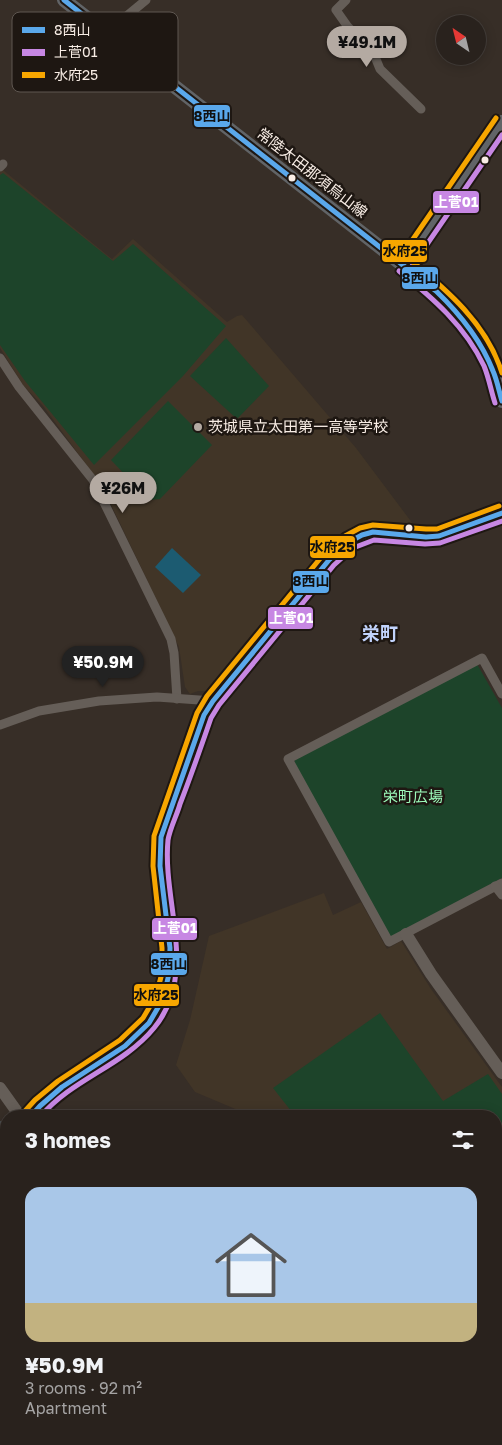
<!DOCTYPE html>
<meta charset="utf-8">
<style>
body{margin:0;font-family:"Golos Text","Noto Sans JP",sans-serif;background:#352f2a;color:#f1f3f6;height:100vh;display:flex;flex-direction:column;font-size:19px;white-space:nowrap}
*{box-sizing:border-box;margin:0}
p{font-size:16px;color:#a5a4a4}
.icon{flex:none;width:28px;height:28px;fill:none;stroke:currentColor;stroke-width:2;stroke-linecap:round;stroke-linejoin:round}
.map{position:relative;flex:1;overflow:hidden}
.side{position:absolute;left:0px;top:1110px;width:502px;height:335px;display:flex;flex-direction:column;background:#29221d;border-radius:20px 20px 0 0;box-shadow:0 2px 12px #0003,0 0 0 1px #453f3b}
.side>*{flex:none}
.needle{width:32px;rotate:325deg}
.tools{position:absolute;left:436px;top:15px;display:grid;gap:10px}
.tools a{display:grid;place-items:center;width:50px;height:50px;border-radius:50%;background:#29221d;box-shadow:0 2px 12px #0003,0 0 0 1px #453f3b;font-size:25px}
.price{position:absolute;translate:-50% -42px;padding:0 11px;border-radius:18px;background:#b4aaa2;color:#111;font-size:16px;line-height:32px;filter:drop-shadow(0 1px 2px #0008)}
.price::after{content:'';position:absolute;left:50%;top:30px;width:15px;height:11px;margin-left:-8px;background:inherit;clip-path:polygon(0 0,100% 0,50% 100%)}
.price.active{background:#222;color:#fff}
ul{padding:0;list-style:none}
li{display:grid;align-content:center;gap:10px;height:265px;padding:0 25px}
li span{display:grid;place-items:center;height:155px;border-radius:15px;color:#555}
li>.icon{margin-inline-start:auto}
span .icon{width:90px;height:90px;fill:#fffc;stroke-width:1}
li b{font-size:21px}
h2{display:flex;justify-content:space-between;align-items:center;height:60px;padding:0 25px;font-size:21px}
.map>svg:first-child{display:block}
</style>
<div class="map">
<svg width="502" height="1445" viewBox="0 0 502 1445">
<rect width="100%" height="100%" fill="#372e27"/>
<g fill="#413527">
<path d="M0,170H3L112,259L133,239L227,322L237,316L242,315L356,448L413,524L406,530L369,525L349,535L342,541L215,691H198L190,694L185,687L179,647L106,494L94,475L43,406L23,385L0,348Z"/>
<path d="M324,893L333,915L361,902L387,949L401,941L431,989L502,1087V1193L496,1196V1116H252L195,1092L176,1065L190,1020L209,936Z"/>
</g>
<g fill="#1d442a">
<path d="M3,173L113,261L133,244L226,326L183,376L94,465L25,381L0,345V175Z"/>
<path d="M226,338L269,386L237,419L190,376Z"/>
<path d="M168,401L212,445L160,499L149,500L111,460Z"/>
<path d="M477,664L502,708V878L390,938L294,764L295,759Z"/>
<path d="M380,1013L443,1101L488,1074L502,1094V1146L496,1150V1116H295L273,1088Z"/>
</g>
<path fill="#1c5b71" d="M172,548L201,575L183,593L155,567Z"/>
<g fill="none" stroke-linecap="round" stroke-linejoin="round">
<g stroke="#1c5b71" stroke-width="19">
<path d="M0,1367L6,1373"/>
<path d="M65,1439L71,1445"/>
</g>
<g stroke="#655e58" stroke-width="9">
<path d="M346,0L336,10L348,27L373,52L380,69L421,109"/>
<path d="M106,33L146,0"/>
<path d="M0,167L3,164"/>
<path d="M0,358L19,387L93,480L171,639L174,653L177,699"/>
<path d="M502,694L482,658L288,759L389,942L502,883"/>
<path d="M0,725L39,711L99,701L157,697L213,701"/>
<path d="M495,886L502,895"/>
<path d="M0,1161L6,1168"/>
<path d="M249,1439L256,1445"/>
<path d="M380,1439L385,1445"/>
<path d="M296,1445L302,1439"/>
</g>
<g stroke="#655e58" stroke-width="12">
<path d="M406,934L431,974L502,1073"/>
<path d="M0,1088L20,1116"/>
<path d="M31,1116C52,1087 96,1068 125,1046C204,986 153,914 161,837L204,715L213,701L329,560L349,542L362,535L373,532L426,537L439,536L502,513"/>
<path d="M464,1439L474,1445"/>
</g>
<g stroke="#616467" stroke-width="14">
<path d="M64,0L436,291C459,312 478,336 490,364C496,375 498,389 502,401"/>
<path d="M404,265L502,122"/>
</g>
<g stroke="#576169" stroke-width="16">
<path d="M0,1130L6,1128"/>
<path d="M496,1261L502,1258"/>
<path d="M496,1346L502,1347"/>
</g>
<g stroke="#1e1712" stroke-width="9">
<g id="bus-1">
<path d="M64,0L436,291C460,314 481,340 493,371C497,380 499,391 502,401"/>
<path d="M31,1116L40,1106L62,1087L125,1046L149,1023L163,999L169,974L170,948L160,866L161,837L204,715L213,701L329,560L349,542L362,535L373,532L426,537L439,536L502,513"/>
</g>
</g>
<g stroke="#1e1712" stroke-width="9">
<g id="bus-2">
<path d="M410,269L502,135"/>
<path d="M399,271C433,298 465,326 484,366C489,378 491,391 495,403"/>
<path d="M41,1116C72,1079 123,1066 154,1028C199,974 162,902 168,840C170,828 177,815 180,804C191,776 201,747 211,718L219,705L334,565L353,548L374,540L425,544L440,543L502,521"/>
</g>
</g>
<g stroke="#1e1712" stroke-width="9">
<g id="bus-3">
<path d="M409,259C447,290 487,324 502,373"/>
<path d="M398,261L496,118"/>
<path d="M25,1111L35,1100L58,1081L120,1040L143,1018L156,996L162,973V948L153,866L154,836L197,713L207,696L323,555L345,536L360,528L373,525L426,529H437L499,506"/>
</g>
</g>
<use href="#bus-1" stroke="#5aa8eb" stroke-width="5"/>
<use href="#bus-2" stroke="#c787e3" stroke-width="5"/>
<use href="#bus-3" stroke="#f7a600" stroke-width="5"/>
</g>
<g fill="#f8ede5" stroke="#1e1712" stroke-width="2">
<circle cx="485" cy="160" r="4.5"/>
<circle cx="292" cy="178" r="4.5"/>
<circle cx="409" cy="528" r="4.5"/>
</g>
<circle fill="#b4aaa2" stroke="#1e1712" stroke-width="2" cx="198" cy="427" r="5"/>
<g text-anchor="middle" stroke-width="5" stroke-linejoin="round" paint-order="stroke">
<g font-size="15" fill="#f8ede5" stroke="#1e1712">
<text transform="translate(312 173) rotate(38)" y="5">常陸太田那須烏山線</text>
</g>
<g font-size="15" fill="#f8ede5" stroke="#1e1712" text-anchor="start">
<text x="208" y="432">茨城県立太田第一高等学校</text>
</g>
<g font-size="15" fill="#9dfcbb" stroke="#1e1712">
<text x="413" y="802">栄町広場</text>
</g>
<g font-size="18" font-weight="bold" fill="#c1d3fc" stroke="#1e1712">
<text x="380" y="640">栄町</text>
</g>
</g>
<rect x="12" y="12" width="166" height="80" rx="8" fill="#1e1712" stroke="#5f5751" stroke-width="1"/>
<rect x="22" y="27" width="23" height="6" fill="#5aa8eb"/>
<rect x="22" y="49" width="23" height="7" fill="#c787e3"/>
<rect x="22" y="72" width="23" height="6" fill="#f7a600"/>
<g font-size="14" fill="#f8ede5">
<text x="54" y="35">8西山</text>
<text x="54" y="57">上菅01</text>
<text x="54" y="80">水府25</text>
</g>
<g stroke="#1e1712" stroke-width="2">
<rect x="193" y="104" width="38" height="24" rx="5" fill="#5aa8eb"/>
<rect x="432" y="190" width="48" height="24" rx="5" fill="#c787e3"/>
<rect x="381" y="239" width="47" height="24" rx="5" fill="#f7a600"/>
<rect x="401" y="266" width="38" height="24" rx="5" fill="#5aa8eb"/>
<rect x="309" y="535" width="47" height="24" rx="5" fill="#f7a600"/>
<rect x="292" y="570" width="38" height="24" rx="5" fill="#5aa8eb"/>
<rect x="267" y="606" width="47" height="24" rx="5" fill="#c787e3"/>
<rect x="151" y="917" width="47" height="24" rx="5" fill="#c787e3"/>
<rect x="150" y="952" width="38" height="24" rx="5" fill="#5aa8eb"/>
<rect x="133" y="983" width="47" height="24" rx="5" fill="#f7a600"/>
</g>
<g font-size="14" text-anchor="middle" font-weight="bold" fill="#fff">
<text x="456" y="207">上菅01</text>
<text x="291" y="623">上菅01</text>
<text x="175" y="933">上菅01</text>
</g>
<g font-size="14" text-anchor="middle" font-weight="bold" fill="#111">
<text x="212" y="121">8西山</text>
<text x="405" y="256">水府25</text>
<text x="420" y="283">8西山</text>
<text x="332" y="552">水府25</text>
<text x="311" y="586">8西山</text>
<text x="169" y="969">8西山</text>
<text x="156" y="1000">水府25</text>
</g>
</svg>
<div class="tools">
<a><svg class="needle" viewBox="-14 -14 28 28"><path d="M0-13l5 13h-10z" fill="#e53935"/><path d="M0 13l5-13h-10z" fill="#a5a4a4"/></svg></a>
</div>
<b class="price" style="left:367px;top:68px">¥49.1M</b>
<b class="price" style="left:123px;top:514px">¥26M</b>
<b class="price active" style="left:103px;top:688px">¥50.9M</b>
<section class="side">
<h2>3 homes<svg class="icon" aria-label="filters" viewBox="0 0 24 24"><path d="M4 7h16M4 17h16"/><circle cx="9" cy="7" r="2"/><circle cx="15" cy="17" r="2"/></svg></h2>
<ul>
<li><span style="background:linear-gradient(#a9c7e8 75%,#c2b280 0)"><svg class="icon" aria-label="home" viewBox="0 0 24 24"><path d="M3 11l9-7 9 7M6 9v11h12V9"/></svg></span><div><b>¥50.9M</b><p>3 rooms · 92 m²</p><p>Apartment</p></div></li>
</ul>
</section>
</div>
